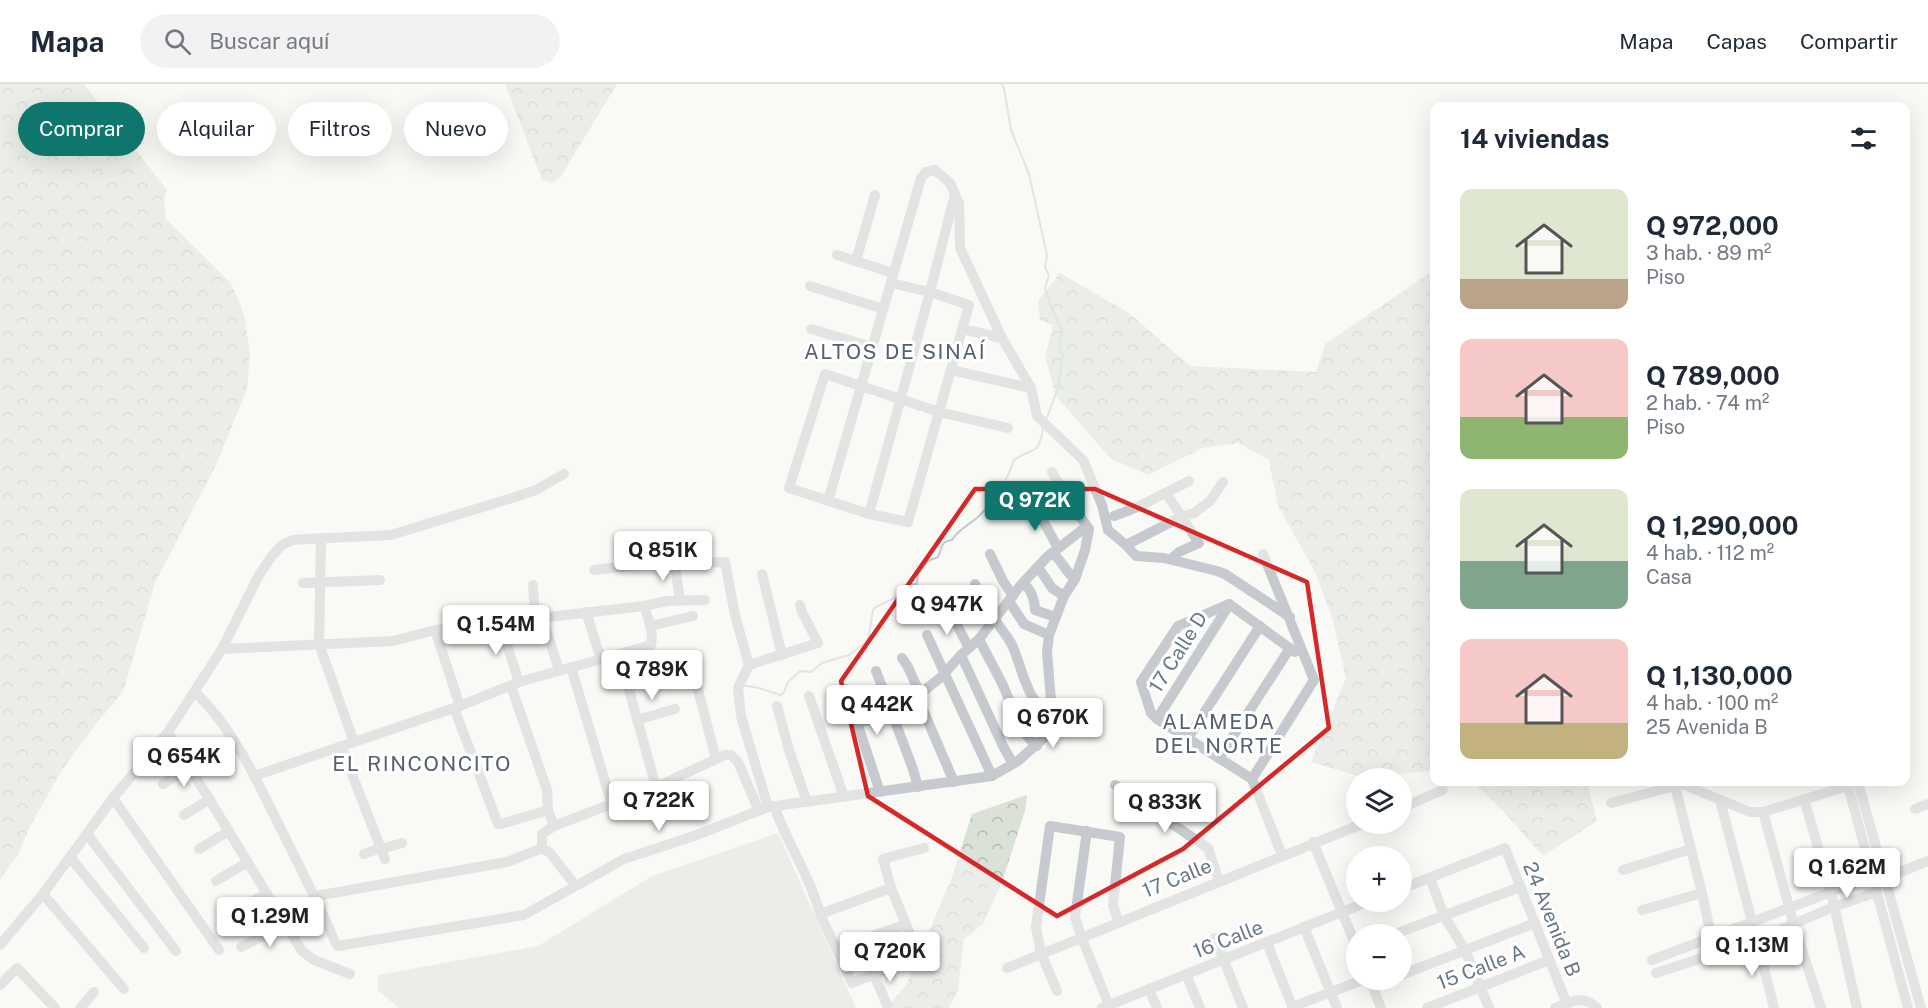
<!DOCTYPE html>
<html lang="es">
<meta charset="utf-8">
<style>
body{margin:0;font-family:"Public Sans",sans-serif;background:#f2f2f3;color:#1f2937;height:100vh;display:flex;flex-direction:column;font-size:22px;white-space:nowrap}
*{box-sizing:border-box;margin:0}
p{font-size:20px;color:#747a83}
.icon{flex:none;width:33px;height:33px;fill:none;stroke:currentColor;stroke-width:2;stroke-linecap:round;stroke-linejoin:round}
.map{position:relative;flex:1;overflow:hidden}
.details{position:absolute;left:1430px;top:18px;width:480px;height:684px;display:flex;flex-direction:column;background:#fff;border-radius:12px;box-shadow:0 6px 24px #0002}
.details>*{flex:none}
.hud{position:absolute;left:18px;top:18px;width:570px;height:54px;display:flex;gap:12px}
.controls{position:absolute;left:1346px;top:684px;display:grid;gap:12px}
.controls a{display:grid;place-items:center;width:66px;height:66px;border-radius:50%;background:#fff;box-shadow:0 6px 24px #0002;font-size:30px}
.price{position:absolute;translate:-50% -51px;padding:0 14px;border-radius:6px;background:#fff;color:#222;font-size:20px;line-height:39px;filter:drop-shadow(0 2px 3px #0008)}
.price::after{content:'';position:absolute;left:50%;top:36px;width:18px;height:14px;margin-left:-9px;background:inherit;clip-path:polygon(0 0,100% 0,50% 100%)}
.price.active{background:#0f766e;color:#fff}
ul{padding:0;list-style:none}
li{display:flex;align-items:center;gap:18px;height:150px;padding:0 30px}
li span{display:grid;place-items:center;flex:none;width:168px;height:120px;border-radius:12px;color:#555}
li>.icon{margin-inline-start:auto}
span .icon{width:72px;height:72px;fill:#fffc;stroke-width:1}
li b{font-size:26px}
h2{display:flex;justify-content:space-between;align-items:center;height:72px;padding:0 30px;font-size:26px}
.chip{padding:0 21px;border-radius:27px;background:#fff;box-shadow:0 6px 24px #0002;font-size:21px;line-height:54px}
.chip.active{background:#0f766e;color:#fff}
header{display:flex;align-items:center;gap:36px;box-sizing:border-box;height:84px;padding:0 30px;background:#fff;border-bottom:2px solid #e0e1e3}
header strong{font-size:28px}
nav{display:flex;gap:33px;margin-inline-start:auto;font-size:21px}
.search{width:420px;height:54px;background:#f2f2f3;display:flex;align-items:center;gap:15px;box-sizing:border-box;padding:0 21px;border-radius:33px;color:#747a83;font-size:22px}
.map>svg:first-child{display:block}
</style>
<header>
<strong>Mapa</strong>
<div class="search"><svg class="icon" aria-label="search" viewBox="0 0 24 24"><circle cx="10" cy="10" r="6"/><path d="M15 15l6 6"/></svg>Buscar aquí</div>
<nav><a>Mapa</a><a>Capas</a><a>Compartir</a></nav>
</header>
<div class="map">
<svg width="1928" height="924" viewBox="0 0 1928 924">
<defs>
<pattern id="forest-crowns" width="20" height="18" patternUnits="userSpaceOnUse" patternTransform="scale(1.5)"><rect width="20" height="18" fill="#dae1d7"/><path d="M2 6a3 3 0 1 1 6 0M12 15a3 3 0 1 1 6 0" fill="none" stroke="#b5bbb4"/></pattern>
</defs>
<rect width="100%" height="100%" fill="#f9f9f6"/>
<path fill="#dae1d7" d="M778,749L856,924H399L378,907V891L538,862L652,792Z"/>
<g fill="url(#forest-crowns)">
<path d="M0,0H84L167,106L164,117L166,135L230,198L239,217L245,235L250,269L247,305L217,379L155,499L123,608L96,640L62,686L30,742L18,771L0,795Z"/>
<path d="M505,0H617L560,94L551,99L542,96Z"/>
<path d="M1434,186V686L1365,694L1311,678L1346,594L1332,533L1314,486L1278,422L1269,376L1238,359L1203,364L1148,391L1111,375L1056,312L1045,273L1053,241L1040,236L1038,217L1060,189L1129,229L1190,282L1316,288L1325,260Z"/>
<path d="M1473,698H1587L1597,737L1543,772L1502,726Z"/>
<path d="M1027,711L1025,727L1002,798L983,840L964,855L958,907L949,924H887L906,901L951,796L972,730Z"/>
</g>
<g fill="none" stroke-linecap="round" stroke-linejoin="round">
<g stroke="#c0cbd0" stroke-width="2">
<path d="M1002,0L1004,4L1011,46L1029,90L1047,171L1045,183L1049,192L1045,204L1051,223L1062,246L1059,264L1063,271L1058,304L1046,336"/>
<path d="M744,602C755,601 769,608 781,611L784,608L788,598L800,587L811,588L822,579L849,571L865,559L869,551L873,526L876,523L901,511L911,500H917L918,490L928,477L938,473C942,465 940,457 952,456C957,447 968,441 977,434C988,424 1011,392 1013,377C1033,361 1038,375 1043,344"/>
</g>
<g stroke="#c6cace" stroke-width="10">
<path d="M837,171L893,189"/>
<path d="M856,177L875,111"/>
<path d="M891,199L930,208L969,221L908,438L869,430L789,404L825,290L939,328L1008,344"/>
<path d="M810,202L883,225"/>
<path d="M811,245L872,263"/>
<path d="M962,245L1002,254"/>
<path d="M951,286L1031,304"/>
<path d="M1166,409L1199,459L1179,468L1171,475"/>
<path d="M828,417L921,94L926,88L935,86L950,99L959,119L960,164L1002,254L1031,304L1037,332L1083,376L1102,421L1108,446L1126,461L1136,472L1164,474L1217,487L1225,490L1290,533"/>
<path d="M1034,420L1058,464"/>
<path d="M869,430L930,208L955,110"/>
<path d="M1114,432L1140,422L1189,397"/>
<path d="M321,454L319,560L354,658"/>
<path d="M1126,461L1181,433L1194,429L1210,417L1223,398"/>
<path d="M1052,469C1063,477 1065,488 1075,495"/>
<path d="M990,470L1003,497L1013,512"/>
<path d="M674,476L680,516"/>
<path d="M1038,483L1052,504L1064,512"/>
<path d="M594,486L687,475L698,479L725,478L735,531L749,581"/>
<path d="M762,490L782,571"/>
<path d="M303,499L380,496"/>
<path d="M975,500L992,539"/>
<path d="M1023,500C1031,504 1035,517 1035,526L1055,533"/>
<path d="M533,501L535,533"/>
<path d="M1009,517L1024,540L1049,551"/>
<path d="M1229,520L1178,542L1141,598L1151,629L1157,635L1252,695L1282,771"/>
<path d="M1229,520L1295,568"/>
<path d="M949,526L969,564"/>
<path d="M586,528L601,575"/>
<path d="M542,533L559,586"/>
<path d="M995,536C1000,543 1006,551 1011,559C1022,580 1026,622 1052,629"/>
<path d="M499,537L519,598"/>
<path d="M650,542L693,532"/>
<path d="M435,546L460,622"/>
<path d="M927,551L992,692"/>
<path d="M979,555C987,572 997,588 1005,606C1014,627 1019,647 1037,662"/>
<path d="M222,565L393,557L435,546L644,522L667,517L705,516"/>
<path d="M619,570L656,703"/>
<path d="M961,571L1003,662L1013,680"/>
<path d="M902,574L908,583L920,610"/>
<path d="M690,575L716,675"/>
<path d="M571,583L612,721"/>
<path d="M876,587L913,685L918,703"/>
<path d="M511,602L547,706L548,726L554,742"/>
<path d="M628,603L667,592"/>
<path d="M846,605L880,708"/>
<path d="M195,608C233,644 256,695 279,741C298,780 318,818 335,858L338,862L524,831L624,775L694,752L768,723L992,692L1018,677L1047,651L1052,629L1047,568L1049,551L1064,512L1075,495L1085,466L1089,445L1073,423L1052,388"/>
<path d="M809,612L844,713"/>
<path d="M917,612L954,698"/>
<path d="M777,622L789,666L807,718"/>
<path d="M454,624L498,740H501L548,726"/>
<path d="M1157,635L1229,521"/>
<path d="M637,636L675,625"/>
<path d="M857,639L886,631L912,616L940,594L961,571L979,555L1020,502L1047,473L1082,446L1089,445"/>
<path d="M168,648L302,867L314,876L350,890"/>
<path d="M1188,654L1260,542"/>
<path d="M341,662L385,775"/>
<path d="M1219,674L1290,564"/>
<path d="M254,692L460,622L519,598L651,561C654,548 648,534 644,522"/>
<path d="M1252,695L1314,596L1263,470"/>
<path d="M1674,698L1702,809L1715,870"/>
<path d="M1677,698L1750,728H1763L1848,702"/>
<path d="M1847,698L1908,924"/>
<path d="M1858,698L1921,924"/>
<path d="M163,700L190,683"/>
<path d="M1115,701L1208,764L1219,797"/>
<path d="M113,714L219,866"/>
<path d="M1804,715L1831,808L1857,924"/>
<path d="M1722,716L1721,720L1752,838"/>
<path d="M1611,719L1675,702"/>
<path d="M774,722C787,759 810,792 820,830L891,804"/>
<path d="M768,723L741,632L738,604L749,581L818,559L802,528L800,521"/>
<path d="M1401,724L1443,706"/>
<path d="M1915,725L1928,720"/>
<path d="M1763,728L1794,841L1821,924"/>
<path d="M184,731L210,715"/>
<path d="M1087,747L1075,833L1081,852L1110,924"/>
<path d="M87,750L176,867"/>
<path d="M1313,758L1356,862"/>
<path d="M542,764V750L554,742L656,703L725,671H731L738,678L759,727"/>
<path d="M199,765L229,747"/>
<path d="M381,765L402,759"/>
<path d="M364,770L380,764"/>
<path d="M70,773L144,864"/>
<path d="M1623,786L1691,765"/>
<path d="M1430,794L1444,832L1465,866L1489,924"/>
<path d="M1885,794L1928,777"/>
<path d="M216,797L248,778"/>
<path d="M1401,805L1505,764L1567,920"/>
<path d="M43,810L124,905"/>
<path d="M316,812L507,778L542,764L550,769L575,801"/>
<path d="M1642,826L1702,809"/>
<path d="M234,828L267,809"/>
<path d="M820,830L852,899L919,872L891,804L883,775L924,764"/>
<path d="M1304,843L1337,924"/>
<path d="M1395,850L1520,803"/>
<path d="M1215,854L1243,924"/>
<path d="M1757,856L1774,924"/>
<path d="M1267,859L1293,924"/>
<path d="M0,861L43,810L113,714L168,648L222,565L259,491L272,472L282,461L293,456L308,455L391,451L512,414L536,406L564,390"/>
<path d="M241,863L286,840"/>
<path d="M837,865L906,840"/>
<path d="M1652,876L1873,792"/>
<path d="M1007,884L1362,740"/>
<path d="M1656,889L1757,856L1833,823L1877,808"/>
<path d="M1186,890L1200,924"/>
<path d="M874,891L888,923"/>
<path d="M1401,891L1535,839"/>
<path d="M1370,896L1381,924"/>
<path d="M0,901L17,884L55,924"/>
<path d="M1373,903L1390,896"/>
<path d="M1149,905L1157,924"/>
<path d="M1057,907L1041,869L1036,843L1050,742L1120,753L1113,821L1118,837"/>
<path d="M1292,923L1363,896"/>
<path d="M80,924L94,908"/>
<path d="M1102,924L1367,818"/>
<path d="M1427,924L1549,876"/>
<path d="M1555,924C1571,918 1583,910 1597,924"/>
</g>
</g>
<path d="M0 0H1928V924H0ZM975,405H1095L1307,498L1329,644L1183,765L1057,832L868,712L841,597Z" fill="#f9f9f6" fill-opacity=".55" fill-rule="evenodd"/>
<path fill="none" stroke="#d62828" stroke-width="4.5" stroke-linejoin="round" d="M975,405H1095L1307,498L1329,644L1183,765L1057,832L868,712L841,597Z"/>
<g text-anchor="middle" stroke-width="6" stroke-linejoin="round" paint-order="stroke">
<g font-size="20" fill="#667889" stroke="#fff">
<text transform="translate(1178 568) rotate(-58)" y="7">17 Calle D</text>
<text transform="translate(1177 794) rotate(-22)" y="7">17 Calle</text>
<text transform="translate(1552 835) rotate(68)" y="7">24 Avenida B</text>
<text transform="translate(1228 855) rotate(-21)" y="7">16 Calle</text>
<text transform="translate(1481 883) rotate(-21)" y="7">15 Calle A</text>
</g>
<g font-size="21" letter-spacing="1.5" fill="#54616e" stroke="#fff">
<text x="895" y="275">ALTOS DE SINAÍ</text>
<text x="1219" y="645">ALAMEDA<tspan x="1219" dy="24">DEL NORTE</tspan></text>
<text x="422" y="687">EL RINCONCITO</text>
</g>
</g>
</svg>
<div class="controls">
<a><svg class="icon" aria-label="layers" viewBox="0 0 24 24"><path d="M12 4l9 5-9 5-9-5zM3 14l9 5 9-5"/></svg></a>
<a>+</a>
<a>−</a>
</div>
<b class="price active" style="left:1035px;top:448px">Q 972K</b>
<b class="price" style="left:663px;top:498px">Q 851K</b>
<b class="price" style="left:947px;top:552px">Q 947K</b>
<b class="price" style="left:496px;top:572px">Q 1.54M</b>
<b class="price" style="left:652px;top:617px">Q 789K</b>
<b class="price" style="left:877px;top:652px">Q 442K</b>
<b class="price" style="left:1053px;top:665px">Q 670K</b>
<b class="price" style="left:184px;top:704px">Q 654K</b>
<b class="price" style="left:659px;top:748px">Q 722K</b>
<b class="price" style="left:1165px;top:750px">Q 833K</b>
<b class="price" style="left:1847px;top:815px">Q 1.62M</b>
<b class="price" style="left:270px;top:864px">Q 1.29M</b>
<b class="price" style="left:1752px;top:893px">Q 1.13M</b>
<b class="price" style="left:890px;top:899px">Q 720K</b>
<div class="hud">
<a class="chip active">Comprar</a>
<a class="chip">Alquilar</a>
<a class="chip">Filtros</a>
<a class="chip">Nuevo</a>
</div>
<section class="details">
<h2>14 viviendas<svg class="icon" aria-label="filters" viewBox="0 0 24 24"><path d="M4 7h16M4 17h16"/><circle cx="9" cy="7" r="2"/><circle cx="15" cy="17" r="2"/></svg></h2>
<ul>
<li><span style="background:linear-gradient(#dfe7d0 75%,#b9a48a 0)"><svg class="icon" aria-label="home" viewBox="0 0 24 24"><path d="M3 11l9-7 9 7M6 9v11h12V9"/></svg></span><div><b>Q 972,000</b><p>3 hab. · 89 m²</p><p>Piso</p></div></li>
<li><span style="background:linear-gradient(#f6c9c9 65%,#8fb573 0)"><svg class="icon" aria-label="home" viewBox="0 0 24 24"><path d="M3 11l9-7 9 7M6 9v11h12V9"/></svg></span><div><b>Q 789,000</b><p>2 hab. · 74 m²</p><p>Piso</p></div></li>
<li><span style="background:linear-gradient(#dfe7d0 60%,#7fa58c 0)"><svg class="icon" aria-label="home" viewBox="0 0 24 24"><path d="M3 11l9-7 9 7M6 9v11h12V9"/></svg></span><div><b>Q 1,290,000</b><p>4 hab. · 112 m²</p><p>Casa</p></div></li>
<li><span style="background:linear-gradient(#f6c9c9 70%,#c2b280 0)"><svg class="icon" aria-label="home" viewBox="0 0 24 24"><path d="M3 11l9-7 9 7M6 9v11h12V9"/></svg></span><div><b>Q 1,130,000</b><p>4 hab. · 100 m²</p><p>25 Avenida B</p></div></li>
</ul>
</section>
</div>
